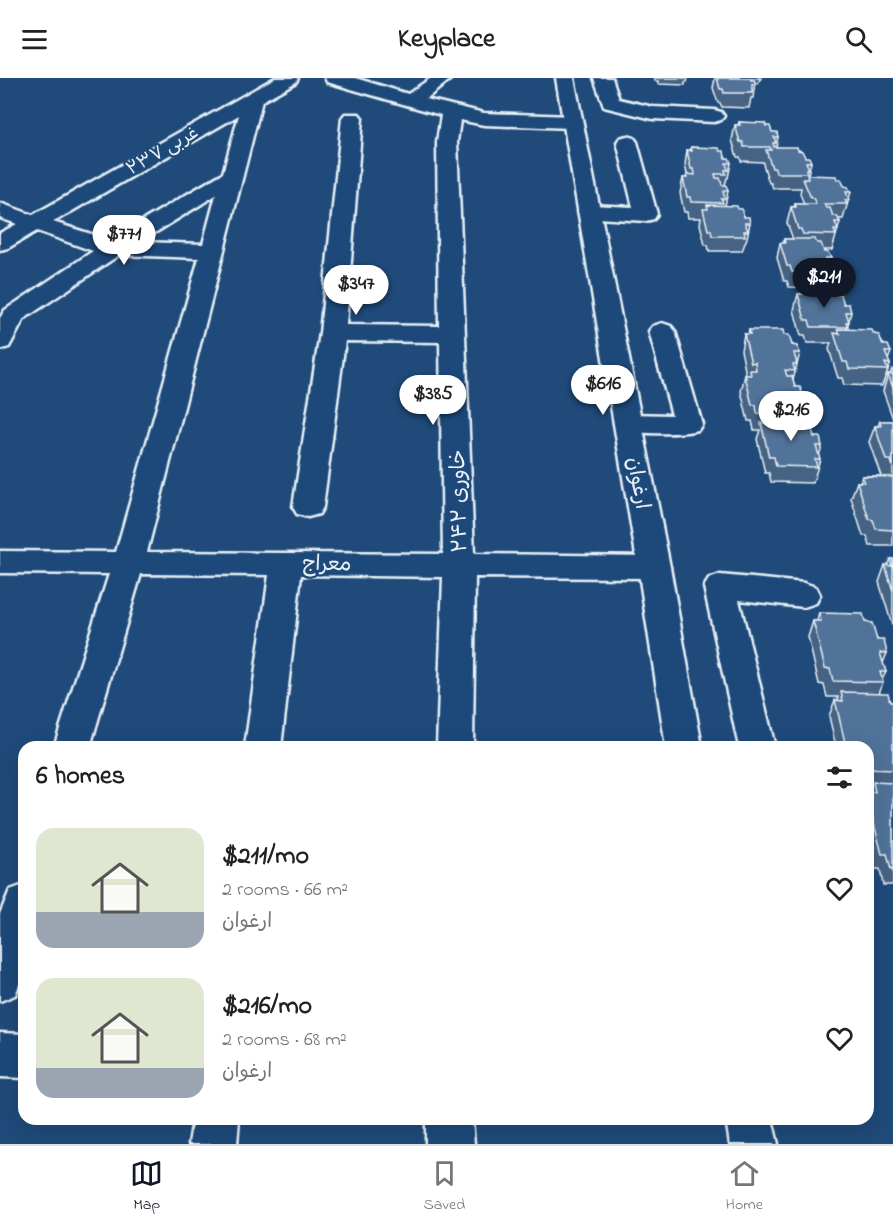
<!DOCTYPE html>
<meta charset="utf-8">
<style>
body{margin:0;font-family:"Indie Flower","Playpen Sans Arabic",sans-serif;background:#f2f2f2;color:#222;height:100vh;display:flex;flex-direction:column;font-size:22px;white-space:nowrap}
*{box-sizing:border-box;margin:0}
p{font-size:20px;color:#767676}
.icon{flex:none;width:33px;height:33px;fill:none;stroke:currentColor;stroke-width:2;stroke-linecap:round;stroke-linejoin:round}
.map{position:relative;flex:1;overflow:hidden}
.sheet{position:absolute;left:18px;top:663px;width:856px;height:384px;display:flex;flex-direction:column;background:#fff;border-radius:18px;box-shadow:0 6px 24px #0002}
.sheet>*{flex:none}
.price{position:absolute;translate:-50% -51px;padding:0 14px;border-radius:21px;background:#fff;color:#222;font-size:20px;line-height:39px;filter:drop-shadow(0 2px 3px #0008)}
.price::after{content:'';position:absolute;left:50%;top:36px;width:18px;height:14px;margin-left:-9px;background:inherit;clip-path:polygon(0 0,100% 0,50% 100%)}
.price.current{background:#111827;color:#fff}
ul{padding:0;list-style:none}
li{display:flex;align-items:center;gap:18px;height:150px;padding:0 18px}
li span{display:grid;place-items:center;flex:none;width:168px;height:120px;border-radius:18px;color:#555}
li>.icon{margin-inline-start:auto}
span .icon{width:72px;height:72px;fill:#fffc;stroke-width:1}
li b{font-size:26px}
h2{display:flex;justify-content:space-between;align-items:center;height:72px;padding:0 18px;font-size:26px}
header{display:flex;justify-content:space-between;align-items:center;height:78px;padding:0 18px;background:#fff;font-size:27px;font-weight:700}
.tab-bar{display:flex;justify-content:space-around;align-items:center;height:84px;border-top:2px solid #e0e0e0;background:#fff;font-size:16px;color:#767676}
.tab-bar a{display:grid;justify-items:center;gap:3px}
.tab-bar .current{color:#111827}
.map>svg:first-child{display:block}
</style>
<header><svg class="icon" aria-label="menu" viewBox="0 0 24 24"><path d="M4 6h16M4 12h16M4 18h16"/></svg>Keyplace<svg class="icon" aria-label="search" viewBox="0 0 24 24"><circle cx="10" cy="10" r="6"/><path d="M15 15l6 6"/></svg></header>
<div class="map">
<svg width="893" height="1066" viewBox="0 0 893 1066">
<rect width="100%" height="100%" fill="#1f4a7a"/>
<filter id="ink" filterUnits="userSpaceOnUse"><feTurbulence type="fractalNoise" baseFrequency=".0167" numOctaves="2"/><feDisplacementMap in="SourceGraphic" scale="12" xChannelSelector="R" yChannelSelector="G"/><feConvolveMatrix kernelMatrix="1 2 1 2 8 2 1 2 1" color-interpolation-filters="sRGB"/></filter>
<g filter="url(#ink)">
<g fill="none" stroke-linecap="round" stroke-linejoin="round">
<g stroke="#e8f1f8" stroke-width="5">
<g id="minor">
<path d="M275,0H298L296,4L262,23L147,474L443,476L440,264L345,263L323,429L319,436L308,439L297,436L293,429L320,255L342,40L345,36H359L362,40L346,247L439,248L437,64L441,37L327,4L325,0H355L408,16L431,0H452L426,21L484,35L572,38L579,40L582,44L579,48L572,50L484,47L460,42L457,64L474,476L654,478L665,481L670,489L665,497L654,500L475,499L473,669H437L443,499L301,497L281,669H245L269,497L141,496L90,669H54L109,496L0,495V473L116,474L199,180L119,177L24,241L9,269L0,272V240L5,232L93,173L37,153L8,170L0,172V155L17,146L0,140V125L33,137ZM239,37L223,95L110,162L53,144ZM216,117L203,166L140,164Z"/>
<path d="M594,0H612L619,21L653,29L714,32L721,34L724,38L721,42L714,44L653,41L604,29Z"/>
<path d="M627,58L634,60L637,64L657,136L654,141L646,143L581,139L578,134L581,129L589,127L633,129L617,64L620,60Z"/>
<path d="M662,245L671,248L675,253L702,346L698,352C677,357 639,356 618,351L614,345L618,339L628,336L672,337L649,253L653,248Z"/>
<path d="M720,497L804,505L816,509L820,517L816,525L804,529L739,522L775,669H739L704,509L709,501Z"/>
<path d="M24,807V894L15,917L0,923V836L10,812Z"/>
<path d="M0,955L24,956V1000L0,999Z"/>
<path d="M193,1041H239L237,1066H189Z"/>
<path d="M426,1041H472L474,1066H426Z"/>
</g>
</g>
<g stroke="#e8f1f8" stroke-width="5">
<g id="major">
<path d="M556,0H574L670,489L702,669H666L638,489Z"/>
<path d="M726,1041H772L778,1066H730Z"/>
</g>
</g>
<use href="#minor" fill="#1f4a7a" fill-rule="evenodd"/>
<use href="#major" fill="#1f4a7a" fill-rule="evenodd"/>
</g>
<g fill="#466384" stroke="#e8f1f8" stroke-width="1.5">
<path d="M654,0H688L687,4H685V7L658,6V3H655Z"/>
<path d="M715,0H761L758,5H755L753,20H751L749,30L722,29L720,25H718L713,10Z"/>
<path d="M739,44L766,48L778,59L776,69L798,72L811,84L808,97L837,101L851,114L843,141H839L840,144L832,172H823L831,180L823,210L789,209L787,203H784L777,180L780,165H783L784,161H793L787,145L791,129H794L795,126H804L800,116L801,110H773L771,105H769L763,86V84L741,83L740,79H737L732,62L735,47H738Z"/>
<path d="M691,69L720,73L731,85L728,100H727L725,107L728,113L725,128L738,131L750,145L747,160L742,173H709L708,167H705L700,146L701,140H688L687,134H684L680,115L683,100H686L687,96L685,87L687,72L690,73Z"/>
<path d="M802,212L836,217L851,234L847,251L874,256L891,274L888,282L890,286L882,308L844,307L842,300H838L829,271L831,265H807L805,258H801L794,232L798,216H801Z"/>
<path d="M749,252L784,257L800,275L793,302L795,309L803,317L797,340L805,346L822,368L819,378L820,381L813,405L771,404L769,395H765L757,361L760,352H754L752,343H748L741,313L745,297H746L741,272L744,256H748Z"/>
<path d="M892,291L893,292V341L883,313L888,296H890Z"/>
<path d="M880,343H893V468H870L867,458H863L851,420L857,404H860L862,398H881L869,364L875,348H878Z"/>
<path d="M890,481H893V547H892L879,504L885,487L887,488Z"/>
<path d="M819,535L865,544L887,575L883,585L886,594L882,602L883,604L879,615L890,624H893V807H883L880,791H874L868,768V713L871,707H868V669H836L829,638L835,622H838L839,619H827L824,607L819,606L808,559L813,543H817Z"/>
</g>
<g fill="#517399" stroke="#e8f1f8" stroke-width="1.5">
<path d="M717,0H750L751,2H754L756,6H752V15H724L723,11H720Z"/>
<path d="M739,44L765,45L766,48H770L772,54H777L778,59H774L776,65H773L774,69H797L798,72L802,73L805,79H809L811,84H806L809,91H806L807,95H776L775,90H772L766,72H771L770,69H744L743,64H740L735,47H740Z"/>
<path d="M691,69L719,70L720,73H724L725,80H729L731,85H726L728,92H725L726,96H715L716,100H720L722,107H726L728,113H723L725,121H721L723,125L691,124L690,119H687L683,100H688L687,96L695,97L694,91H691L687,72L692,73Z"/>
<path d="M807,97L836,98L837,101H841L844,108L848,109L851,114H846L849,122H845L847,126H824L826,130H830L833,138H837L840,144H835L838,152H834L836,157L803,156L801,151H798L791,129H796L795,126H816L813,120H811L803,101H808Z"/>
<path d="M707,127L737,128L738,131H742L744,139H749L750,145H745L748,153H744L745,158H712L711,152H708L703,131H708Z"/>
<path d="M784,161H815L817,165H821L824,174H828L831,180H826L829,189H825L827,194H792L790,188H787L780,165H785Z"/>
<path d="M802,212L835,213L836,217H841L844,226H849L851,234H846L849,244H846L848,249H811L809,242H805L798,216H803Z"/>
<path d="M838,251L872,252L874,256L879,257L883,267H888L891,274H885L890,286L885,285L888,292L849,291L847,284H843L834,255L840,256Z"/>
<path d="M749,252H783L784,257H789L792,267L797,268L800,275H794L797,286H793L795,293L785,292L787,298H792L795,309H800L803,317H797L800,329H796L797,336L757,335L756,327H752L745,297H751L750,292H756L755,284L751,285L744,256H750Z"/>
<path d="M888,296H893V310Z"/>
<path d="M767,340L804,341L805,346L811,347L814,359H820L822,368H816L820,381H815L817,389L776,388L774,379H769L761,345H768Z"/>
<path d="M880,343H893V389L891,382H886L875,348H881Z"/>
<path d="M862,398L893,399V452L876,451L873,442L869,441L857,404H864Z"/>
<path d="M890,481H893V513L885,487L892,488Z"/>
<path d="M819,535L863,536L865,544L872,545L877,562H884L887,575H880L886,594H880L883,604L833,603L830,591L825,590L813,543H821Z"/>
<path d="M841,614L888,615L890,624H893V692L868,691V669H846L835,622L843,623Z"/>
<path d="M873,704L893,705V792H891L887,776H882L868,723V714H875Z"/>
</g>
</g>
<g text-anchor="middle" stroke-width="4.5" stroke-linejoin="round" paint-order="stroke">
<g font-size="18" fill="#e8f1f8" stroke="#1f4a7a">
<text transform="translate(162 72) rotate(-30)" y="6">۲۳۷ غربی</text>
</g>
<g font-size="21" fill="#e8f1f8" stroke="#1f4a7a">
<text transform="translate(639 405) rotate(80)" y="7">ارغوان</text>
<text transform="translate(458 423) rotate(-91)" y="7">۲۴۲ خاوری</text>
<text transform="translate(327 485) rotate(1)" y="7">معراج</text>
</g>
</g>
</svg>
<b class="price" style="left:124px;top:188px">$771</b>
<b class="price current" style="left:824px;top:231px">$211</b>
<b class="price" style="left:356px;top:238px">$347</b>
<b class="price" style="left:603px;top:338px">$616</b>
<b class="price" style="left:433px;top:348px">$385</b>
<b class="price" style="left:791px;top:364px">$216</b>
<section class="sheet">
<h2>6 homes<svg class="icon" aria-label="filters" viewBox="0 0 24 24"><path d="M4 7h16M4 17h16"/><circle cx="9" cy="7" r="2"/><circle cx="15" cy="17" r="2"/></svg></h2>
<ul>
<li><span style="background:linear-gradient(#dfe7d0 70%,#9aa5b1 0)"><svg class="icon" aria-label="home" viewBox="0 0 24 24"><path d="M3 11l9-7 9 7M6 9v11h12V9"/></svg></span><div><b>$211/mo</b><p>2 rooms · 66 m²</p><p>ارغوان</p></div><svg class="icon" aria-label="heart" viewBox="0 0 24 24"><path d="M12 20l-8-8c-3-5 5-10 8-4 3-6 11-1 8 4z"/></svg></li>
<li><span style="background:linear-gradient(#dfe7d0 75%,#9aa5b1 0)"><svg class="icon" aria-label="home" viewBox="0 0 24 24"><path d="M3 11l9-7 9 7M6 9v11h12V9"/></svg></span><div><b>$216/mo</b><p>2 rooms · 68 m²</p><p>ارغوان</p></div><svg class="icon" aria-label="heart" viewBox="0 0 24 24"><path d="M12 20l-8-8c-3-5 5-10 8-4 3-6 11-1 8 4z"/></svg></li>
</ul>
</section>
</div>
<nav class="tab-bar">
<a class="current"><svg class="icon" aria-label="map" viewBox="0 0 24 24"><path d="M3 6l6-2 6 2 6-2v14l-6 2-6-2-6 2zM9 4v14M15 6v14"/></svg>Map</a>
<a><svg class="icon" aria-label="saved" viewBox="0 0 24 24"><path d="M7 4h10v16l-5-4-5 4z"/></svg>Saved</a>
<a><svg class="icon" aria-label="home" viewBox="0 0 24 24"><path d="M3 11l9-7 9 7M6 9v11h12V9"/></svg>Home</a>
</nav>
